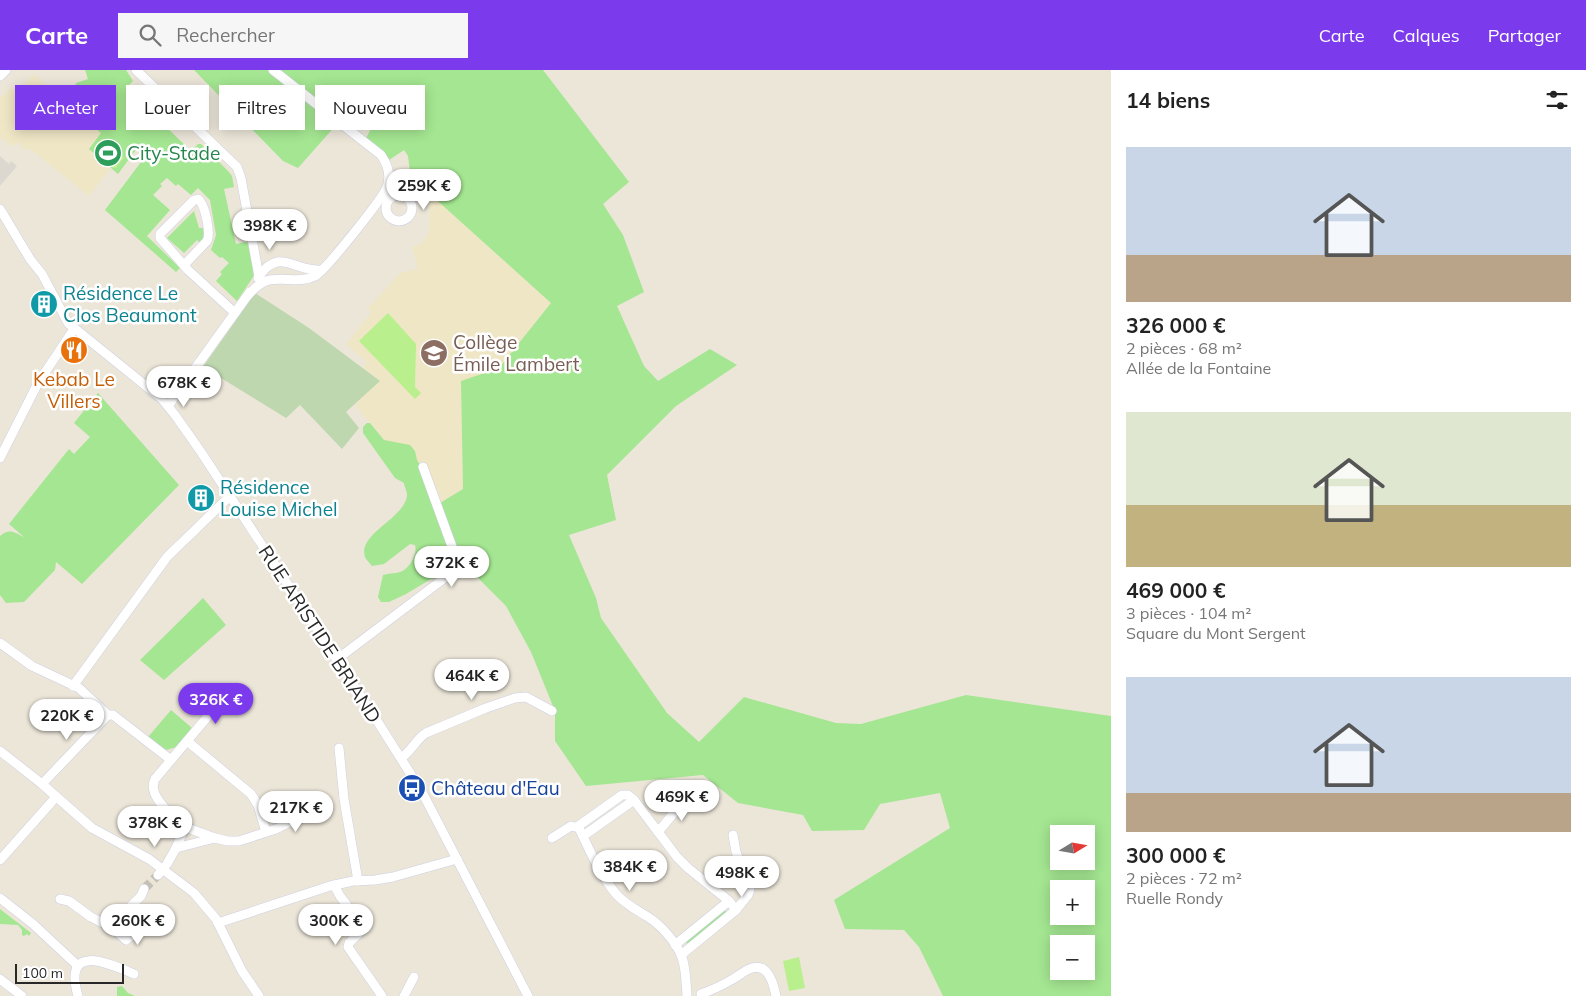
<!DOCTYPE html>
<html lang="fr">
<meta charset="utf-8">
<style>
body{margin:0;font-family:Mulish,sans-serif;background:#f6f6f6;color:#222;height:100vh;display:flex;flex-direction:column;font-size:19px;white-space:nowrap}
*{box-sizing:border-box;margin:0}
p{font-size:16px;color:#767676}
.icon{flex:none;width:28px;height:28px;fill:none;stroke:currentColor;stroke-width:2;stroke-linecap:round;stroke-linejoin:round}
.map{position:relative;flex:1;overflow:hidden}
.drawer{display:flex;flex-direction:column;background:#fff;width:475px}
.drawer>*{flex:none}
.guide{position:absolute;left:15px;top:15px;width:475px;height:45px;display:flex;gap:10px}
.needle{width:32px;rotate:79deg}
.controls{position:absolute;left:1050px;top:755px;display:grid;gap:10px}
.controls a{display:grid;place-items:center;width:45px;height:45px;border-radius:0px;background:#fff;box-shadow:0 2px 12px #0003;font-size:25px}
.scale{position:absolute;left:15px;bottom:12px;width:109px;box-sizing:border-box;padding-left:5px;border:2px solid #282828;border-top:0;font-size:14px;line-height:18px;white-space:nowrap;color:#282828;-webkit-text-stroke:4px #fff;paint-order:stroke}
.price{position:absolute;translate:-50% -42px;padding:0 11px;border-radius:18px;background:#fff;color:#222;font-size:16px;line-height:32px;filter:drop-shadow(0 1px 2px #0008)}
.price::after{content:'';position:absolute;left:50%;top:30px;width:15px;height:11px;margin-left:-8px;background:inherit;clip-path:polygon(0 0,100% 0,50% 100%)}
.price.on{background:#7c3aed;color:#fff}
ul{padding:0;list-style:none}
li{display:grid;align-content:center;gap:10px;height:265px;padding:0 15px}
li span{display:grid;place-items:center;height:155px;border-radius:0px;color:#555}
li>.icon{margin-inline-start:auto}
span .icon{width:90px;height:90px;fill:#fffc;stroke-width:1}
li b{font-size:21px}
h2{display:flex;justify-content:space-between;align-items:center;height:60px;padding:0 15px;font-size:21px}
.chip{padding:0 18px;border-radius:0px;background:#fff;box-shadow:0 2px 12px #0003;font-size:18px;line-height:45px}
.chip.on{background:#7c3aed;color:#fff}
header{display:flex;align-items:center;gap:30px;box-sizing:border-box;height:70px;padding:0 25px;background:#7c3aed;color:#fff}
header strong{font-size:24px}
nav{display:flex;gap:28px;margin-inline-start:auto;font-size:18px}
.search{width:350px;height:45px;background:#f6f6f6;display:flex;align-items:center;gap:12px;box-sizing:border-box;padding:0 18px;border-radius:0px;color:#767676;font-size:19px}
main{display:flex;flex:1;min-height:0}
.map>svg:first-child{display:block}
</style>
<header>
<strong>Carte</strong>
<div class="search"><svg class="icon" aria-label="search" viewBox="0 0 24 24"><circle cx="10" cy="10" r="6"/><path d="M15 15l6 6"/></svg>Rechercher</div>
<nav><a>Carte</a><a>Calques</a><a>Partager</a></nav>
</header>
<main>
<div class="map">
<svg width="1111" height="926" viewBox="0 0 1111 926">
<rect width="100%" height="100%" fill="#ece6d9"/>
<g fill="#efe6c6">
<path d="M34,4L101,63L89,79L111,98L89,126L29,78L26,81L17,72L12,77L0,67V26L2,27L11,17L18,22Z"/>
<path d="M430,124L551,233L499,298L461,312L463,419L440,433L413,404L355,335L379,311L363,297L367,292L346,274L371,243L368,238L400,203L418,199L412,177L421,174L429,163Z"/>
</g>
<g fill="#a4e691" fill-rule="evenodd">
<path d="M85,0H126L133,11L126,18L191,81L198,74H201L228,101L232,106L234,117L224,119L236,174L245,172L248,173L254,203L253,207L237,231L216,211L222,204L220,202L229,193L222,187L220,188L211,180L216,165L210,130L198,118L191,125L178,114L176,116L167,108L160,114L162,116L153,125L170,140L147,166L180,198L176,202L105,140L150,80L138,77L118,104L89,79L101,63L62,28L66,22L76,20L75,16L76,13L88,9Z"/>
<path d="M194,0H543L629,112L603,134L623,165L644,222L617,236L644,296L658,311L710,279L737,295L676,336L607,405L616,450L569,465L596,528L601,548L667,643L699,672L744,627L836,653L861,654L966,625L1111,646V926H943L919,877L904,860L845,859L834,830L950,758L940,723L880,734L864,760L812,761L803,745L738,733L703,705L586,716L555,671V641L531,582L506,536L461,491L440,433L463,419L461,311L499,298L551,233L430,124L411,110L408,86L404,80L389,90L366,68L377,48L379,40L360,28L298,98L283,91ZM1059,764H1086V791H1059ZM1059,819H1086V846H1059ZM1059,874H1086V901H1059Z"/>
<path d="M194,141L199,158H203L204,168L201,174L197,170L184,183L167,168Z"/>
<path d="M98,323L179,415L82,514L56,492L55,500L24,532L6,533L0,525V466C9,458 14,462 24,467L9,454L69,379L74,384L90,367L74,353Z"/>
<path d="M367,353H370L384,370L410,375L415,381L417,390L426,405L455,495L437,508L431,509L406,524L389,532H381L378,527L383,505C389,503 394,504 400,502C409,499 418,484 415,475L410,474L384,494L372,496C370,493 366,490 365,487C357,463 407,448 407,424C407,421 404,416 404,413L395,408L363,363V357Z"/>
<path d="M203,528L226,555L164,610L140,590Z"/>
<path d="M171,640L192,658L176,677L166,680L148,667Z"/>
<path d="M276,733L290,747L271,753L267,750L263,739Z"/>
<path d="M0,839L31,863L29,866L27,864L24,866L22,865V860L18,855L0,854Z"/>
<path d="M724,839L727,843L687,874L686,871Z"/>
<path d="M122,916L128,923L135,926H117V917Z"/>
</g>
<path fill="#bed7af" d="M255,223L309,258L380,311L346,342L359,358L342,379L300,335L286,348L203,297Z"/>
<g fill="#b9ef8c">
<path d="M102,69H104L123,86L124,88L116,98H114L94,80L93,79Z"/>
<path d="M388,243L416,274L415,317L421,323L415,329L359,271Z"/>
<path d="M799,887L805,918L789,921L783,891Z"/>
</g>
<path fill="#dcd8d0" d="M0,86L9,94L11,91L17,96L0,116Z"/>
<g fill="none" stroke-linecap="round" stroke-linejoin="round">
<path stroke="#c5c0b6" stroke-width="9" stroke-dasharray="9 4.5" stroke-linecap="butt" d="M144,819L158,805"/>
<g stroke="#cecfe3" stroke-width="10">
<g id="minor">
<path d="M136,0L237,97L241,108L259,207"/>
<path d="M0,6L6,0"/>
<circle cx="399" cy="138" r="13"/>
<path d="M0,139L30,189L42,204L68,253L162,329L175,345L201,382L374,646L422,722L528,926"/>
<path d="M184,195L207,171C211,163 205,134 198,129L194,130L160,164V168L188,200L235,243"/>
<path d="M258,208C279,175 295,203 322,200"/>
<path d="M248,225C253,220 258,214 266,211C282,206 299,214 315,206C325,201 383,128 387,117C391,106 388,95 381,85L273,0"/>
<path d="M168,336L250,222"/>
<path d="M0,388L38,313L74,259"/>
<path d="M0,573L32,596L79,618L108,645H113L171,690"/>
<path d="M336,590L446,507C454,499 456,493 454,482L423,397"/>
<path d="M73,616L167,487L230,426"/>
<path d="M187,671L251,724L258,735L266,762"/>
<path d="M339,678L344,729L358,811"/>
<path d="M0,681L42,714L92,758L149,789L194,823L216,849L242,901L259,926"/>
<path d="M401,688C412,681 415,670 426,663L486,638L515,628L526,627L552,641"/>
<path d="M42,714L108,645"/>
<path d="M634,730L677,787L688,798L729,831"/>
<path d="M577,757L622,725H628L634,730L583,766"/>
<path d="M658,762L673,744L674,730"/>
<path d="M733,765L736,782L750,819L748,825L736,840"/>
<path d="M215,768C185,757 178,757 159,731C154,724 151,717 155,709L219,633L224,628L234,623"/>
<path d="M552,768L571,756L579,758C590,781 600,805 617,825C625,834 637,840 648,847C661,855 676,872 682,887C686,899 686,913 687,925"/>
<path d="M176,778L185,757"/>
<path d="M0,790L56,727"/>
<path d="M158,805L167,794L176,778L215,768L228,771H239L276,759L290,752L304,748L313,742"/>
<path d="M334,815L340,826L364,858L349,873L348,877L382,926"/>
<path d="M0,828L33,854L78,896"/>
<path d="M60,829L69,831L91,847L113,858L126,870L144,855L129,838L113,858"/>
<path d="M129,838L141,826L144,819"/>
<path d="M218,853L330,816L353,811L375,810L393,807L457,789"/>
<path d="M675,875L729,831L736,840L681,885"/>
<path d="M0,909L22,926"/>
<path d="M701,924C712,920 723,915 733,909C738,906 742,903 747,900C767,890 773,911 776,926"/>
<path d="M78,926C63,873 106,892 134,904"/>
<path d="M404,926L414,907"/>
</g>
</g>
<use href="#minor" stroke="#fff" stroke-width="9"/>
</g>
<defs>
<g id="stadium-disc" transform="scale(1.4375)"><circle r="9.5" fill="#2e9e5b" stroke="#fff"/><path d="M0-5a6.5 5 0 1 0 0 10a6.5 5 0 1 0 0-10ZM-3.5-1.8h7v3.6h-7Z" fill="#fff"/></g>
<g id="building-disc" transform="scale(1.4375)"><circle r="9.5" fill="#0f9aa8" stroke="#fff"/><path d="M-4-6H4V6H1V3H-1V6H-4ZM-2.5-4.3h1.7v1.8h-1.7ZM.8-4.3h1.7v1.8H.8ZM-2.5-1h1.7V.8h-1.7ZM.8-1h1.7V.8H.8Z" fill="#fff"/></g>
<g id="restaurant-disc" transform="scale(1.4375)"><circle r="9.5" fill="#e8710a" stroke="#fff"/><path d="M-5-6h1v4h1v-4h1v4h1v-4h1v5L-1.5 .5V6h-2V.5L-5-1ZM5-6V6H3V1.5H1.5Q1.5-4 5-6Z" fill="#fff"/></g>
<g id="school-disc" transform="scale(1.4375)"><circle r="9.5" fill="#8d6e63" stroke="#fff"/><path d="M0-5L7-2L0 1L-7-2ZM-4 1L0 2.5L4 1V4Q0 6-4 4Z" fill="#fff"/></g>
<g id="bus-disc" transform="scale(1.4375)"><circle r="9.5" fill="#1a4fb4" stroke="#fff"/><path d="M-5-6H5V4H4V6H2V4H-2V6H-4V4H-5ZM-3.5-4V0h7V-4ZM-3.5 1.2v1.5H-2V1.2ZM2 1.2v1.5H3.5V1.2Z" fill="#fff"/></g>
</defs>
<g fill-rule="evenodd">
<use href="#stadium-disc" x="108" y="83"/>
<use href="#building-disc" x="44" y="234"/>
<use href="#restaurant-disc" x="74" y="280"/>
<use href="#school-disc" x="434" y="283"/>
<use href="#building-disc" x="201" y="428"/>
<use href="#bus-disc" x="412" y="718"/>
</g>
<g text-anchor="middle" stroke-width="5" stroke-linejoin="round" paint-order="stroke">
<g font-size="19" fill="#27864d" stroke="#fff" text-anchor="start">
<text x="127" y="90">City-Stade</text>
</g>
<g font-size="19" fill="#0d838f" stroke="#fff" text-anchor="start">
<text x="63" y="230">Résidence Le<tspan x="63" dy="22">Clos Beaumont</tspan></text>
<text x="220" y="424">Résidence<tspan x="220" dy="22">Louise Michel</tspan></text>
</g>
<g font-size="19" fill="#785e54" stroke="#fff" text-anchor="start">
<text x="453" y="279">Collège<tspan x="453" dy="22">Émile Lambert</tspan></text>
</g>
<g font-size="19" fill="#c56008" stroke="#fff">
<text x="74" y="316">Kebab Le<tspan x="74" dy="22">Villers</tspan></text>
</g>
<g font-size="19" fill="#282828" stroke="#fff">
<text transform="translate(320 564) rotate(57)" y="7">RUE ARISTIDE BRIAND</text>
</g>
<g font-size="19" fill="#164399" stroke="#fff" text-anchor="start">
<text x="431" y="725">Château d'Eau</text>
</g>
</g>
</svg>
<div class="controls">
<a><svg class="needle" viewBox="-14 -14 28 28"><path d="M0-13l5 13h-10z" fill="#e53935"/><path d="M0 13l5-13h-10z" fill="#767676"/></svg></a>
<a>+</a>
<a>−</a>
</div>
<div class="scale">100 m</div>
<b class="price" style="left:424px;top:141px">259K €</b>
<b class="price" style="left:270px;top:181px">398K €</b>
<b class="price" style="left:184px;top:338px">678K €</b>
<b class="price" style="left:452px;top:518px">372K €</b>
<b class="price" style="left:472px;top:631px">464K €</b>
<b class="price on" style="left:216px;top:655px">326K €</b>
<b class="price" style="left:67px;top:671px">220K €</b>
<b class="price" style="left:682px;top:752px">469K €</b>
<b class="price" style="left:296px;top:763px">217K €</b>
<b class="price" style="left:155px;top:778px">378K €</b>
<b class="price" style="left:630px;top:822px">384K €</b>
<b class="price" style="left:742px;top:828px">498K €</b>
<b class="price" style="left:138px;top:876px">260K €</b>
<b class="price" style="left:336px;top:876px">300K €</b>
<div class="guide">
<a class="chip on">Acheter</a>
<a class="chip">Louer</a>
<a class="chip">Filtres</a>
<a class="chip">Nouveau</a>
</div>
</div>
<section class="drawer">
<h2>14 biens<svg class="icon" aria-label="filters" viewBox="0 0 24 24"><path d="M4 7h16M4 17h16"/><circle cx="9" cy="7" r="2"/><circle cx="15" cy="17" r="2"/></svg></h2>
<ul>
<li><span style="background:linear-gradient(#c9d6e8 70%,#b9a48a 0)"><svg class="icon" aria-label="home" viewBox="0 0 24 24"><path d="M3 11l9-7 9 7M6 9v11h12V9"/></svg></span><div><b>326 000 €</b><p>2 pièces · 68 m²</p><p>Allée de la Fontaine</p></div></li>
<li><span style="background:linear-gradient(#dfe7d0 60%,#c2b280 0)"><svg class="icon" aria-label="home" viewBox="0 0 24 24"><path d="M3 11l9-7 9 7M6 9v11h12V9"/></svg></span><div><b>469 000 €</b><p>3 pièces · 104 m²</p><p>Square du Mont Sergent</p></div></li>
<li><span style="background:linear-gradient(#c9d6e8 75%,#b9a48a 0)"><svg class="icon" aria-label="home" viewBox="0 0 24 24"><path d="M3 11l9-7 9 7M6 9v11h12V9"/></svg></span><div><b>300 000 €</b><p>2 pièces · 72 m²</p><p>Ruelle Rondy</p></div></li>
</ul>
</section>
</main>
